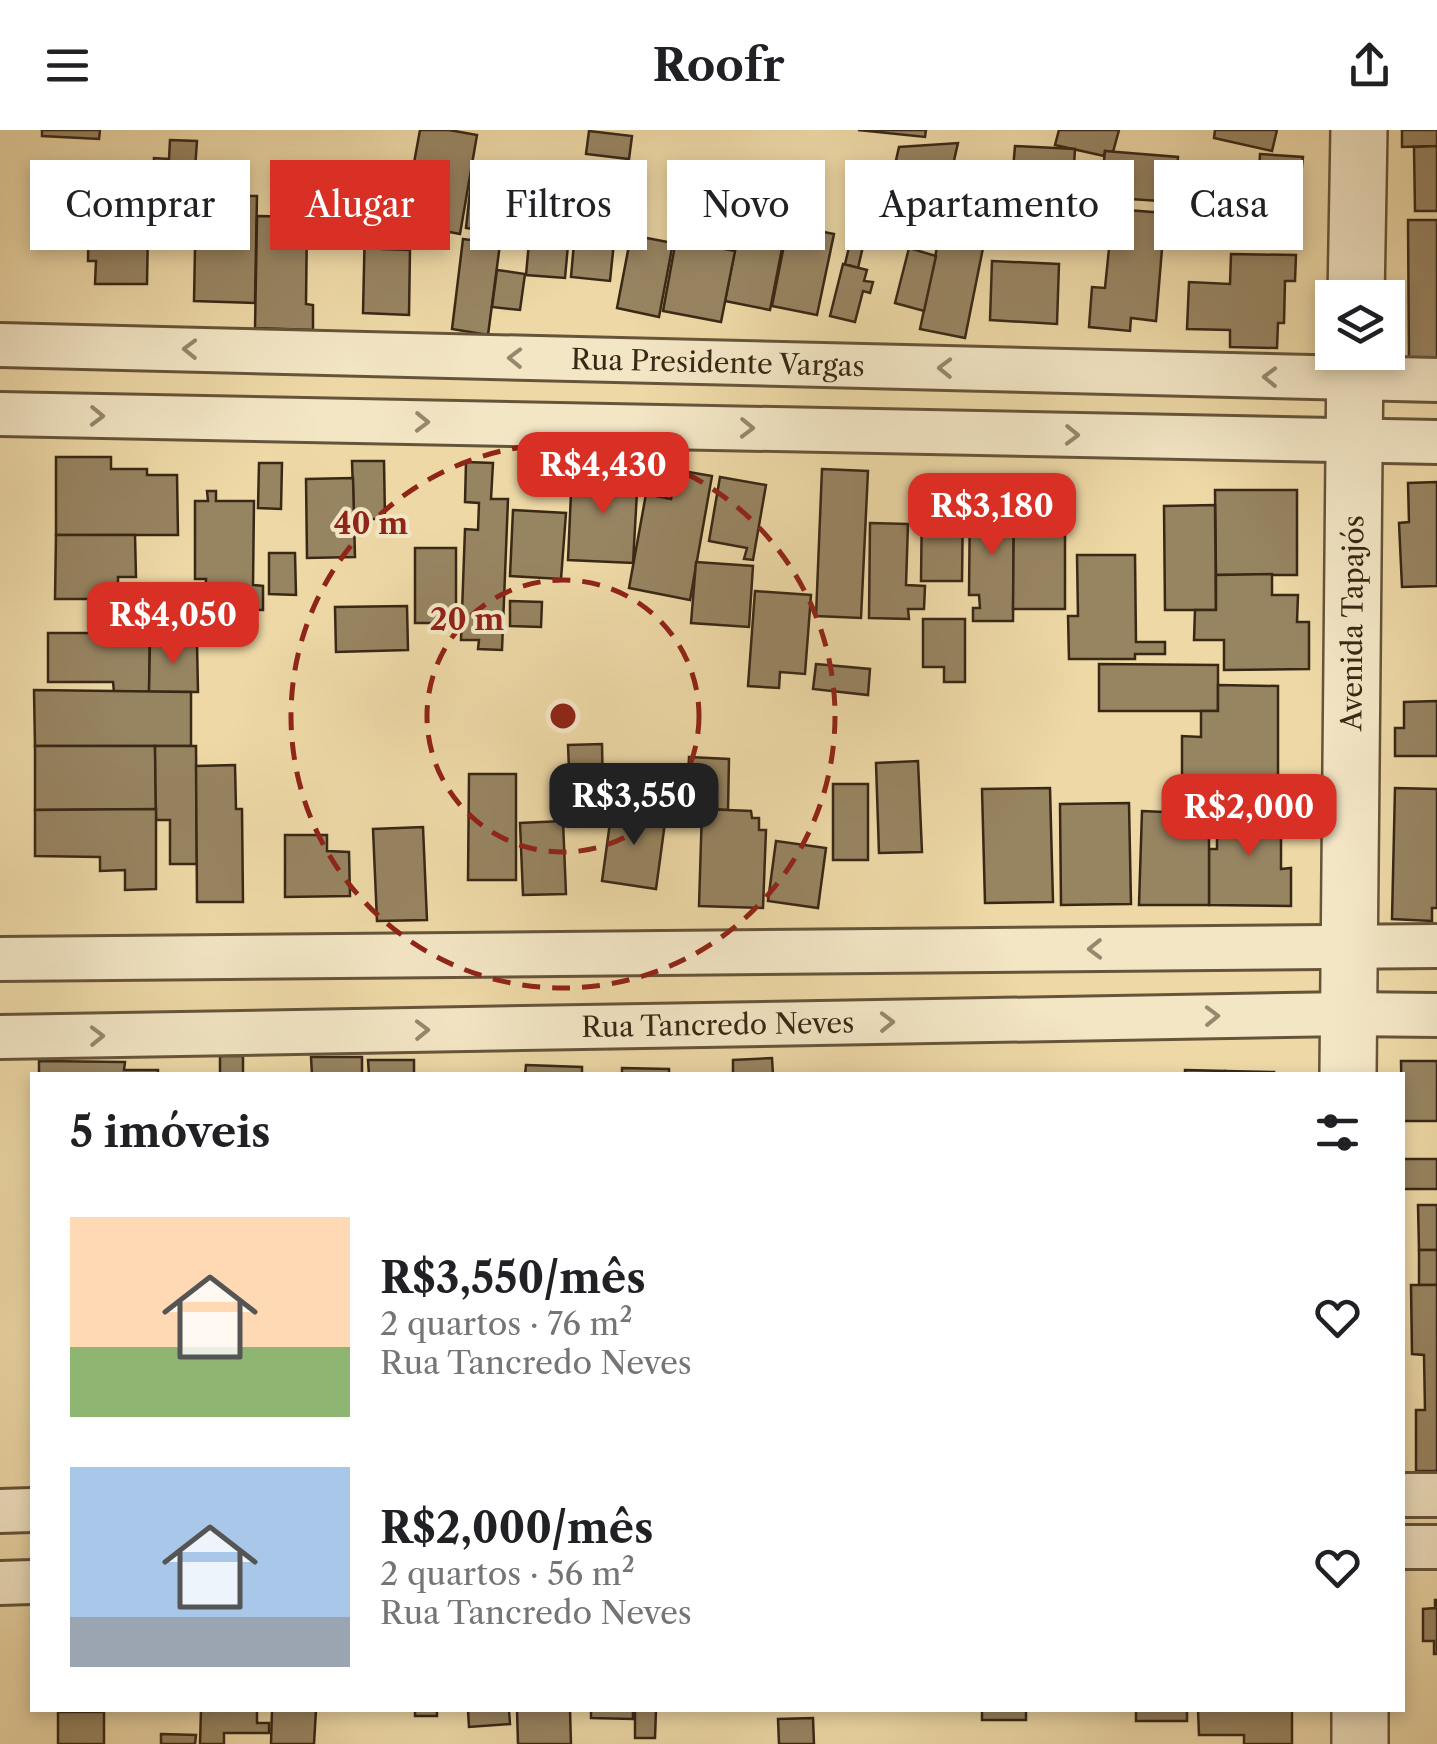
<!DOCTYPE html>
<html lang="pt">
<meta charset="utf-8">
<style>
body{margin:0;font-family:"Libre Caslon Text",serif;background:#f2f2f2;color:#202124;height:100vh;display:flex;flex-direction:column;font-size:38px;white-space:nowrap}
*{box-sizing:border-box;margin:0}
p{font-size:32px;color:#757577}
.icon{flex:none;width:55px;height:55px;fill:none;stroke:currentColor;stroke-width:2;stroke-linecap:round;stroke-linejoin:round}
.map{position:relative;flex:1;overflow:hidden}
.panel{position:absolute;left:30px;top:942px;width:1375px;height:640px;display:flex;flex-direction:column;background:#fff;border-radius:0px;box-shadow:0 5px 15px #0003}
.panel>*{flex:none}
.hud{position:absolute;left:30px;top:30px;width:1378px;height:90px;display:flex;gap:20px}
.buttons{position:absolute;left:1315px;top:150px;display:grid;gap:20px}
.buttons a{display:grid;place-items:center;width:90px;height:90px;border-radius:0px;background:#fff;box-shadow:0 5px 15px #0003;font-size:50px}
.price{position:absolute;translate:-50% -85px;padding:0 22px;border-radius:20px;background:#d93025;color:#fff;font-size:32px;line-height:65px;filter:drop-shadow(0 2px 5px #0008)}
.price::after{content:'';position:absolute;left:50%;top:60px;width:30px;height:22px;margin-left:-15px;background:inherit;clip-path:polygon(0 0,100% 0,50% 100%)}
.price.active{background:#222;color:#fff}
ul{padding:0;list-style:none}
li{display:flex;align-items:center;gap:30px;height:250px;padding:0 40px}
li span{display:grid;place-items:center;flex:none;width:280px;height:200px;border-radius:0px;color:#555}
li>.icon{margin-inline-start:auto}
span .icon{width:120px;height:120px;fill:#fffc;stroke-width:1}
li b{font-size:42px}
h2{display:flex;justify-content:space-between;align-items:center;height:120px;padding:0 40px;font-size:42px}
.chip{padding:0 35px;border-radius:0px;background:#fff;box-shadow:0 5px 15px #0003;font-size:35px;line-height:90px}
.chip.active{background:#d93025;color:#fff}
header{display:flex;justify-content:space-between;align-items:center;height:130px;padding:0 40px;background:#fff;font-size:45px;font-weight:800}
.map>svg:first-child{display:block}
</style>
<header><svg class="icon" aria-label="menu" viewBox="0 0 24 24"><path d="M4 6h16M4 12h16M4 18h16"/></svg>Roofr<svg class="icon" aria-label="share" viewBox="0 0 24 24"><path d="M12 15V3M7 8l5-5 5 5M5 13v7h14v-7"/></svg></header>
<div class="map">
<svg width="1437" height="1614" viewBox="0 0 1437 1614">
<rect width="100%" height="100%" fill="#edd8a6"/>
<filter id="stains"><feTurbulence type="fractalNoise" baseFrequency=".002" numOctaves="4"/><feColorMatrix values="0 0 0 0 .2 0 0 0 0 .09 0 0 0 0 .02 0 0 0 .5 -.17"/></filter>
<radialGradient id="worn" r=".72"><stop offset=".6" stop-color="#630" stop-opacity="0"/><stop offset="1" stop-color="#630" stop-opacity=".3"/></radialGradient>
<g fill="#978461" stroke="#392816" stroke-width="2.5">
<path d="M42,0H100L99,9L42,6Z"/>
<path d="M420,0H449L477,5L460,104L403,93Z"/>
<path d="M858,0H926L925,7Z"/>
<path d="M1059,0H1119L1113,22L1105,21L1104,26L1055,15Z"/>
<path d="M1215,0H1277L1272,21L1214,8Z"/>
<path d="M1402,0H1437V16L1402,17Z"/>
<path d="M589,1L632,6L629,29L586,24Z"/>
<path d="M170,10L197,11L195,39L187,38L185,61L153,60L154,28L169,29Z"/>
<path d="M958,13L935,114L880,102L899,17Z"/>
<path d="M1015,16L1075,19L1072,67L1011,63Z"/>
<path d="M1437,16V81H1415L1414,17Z"/>
<path d="M1105,21L1178,27L1175,72L1100,67Z"/>
<path d="M1260,24L1303,27L1301,46L1259,43Z"/>
<path d="M473,34L510,39L503,103L466,98Z"/>
<path d="M1004,64L1022,68L1016,97L998,94Z"/>
<path d="M196,65L257,66L255,173L194,171Z"/>
<path d="M89,68L164,69V97H148L147,154H95L96,131H88Z"/>
<path d="M578,68L618,73L610,151L571,147Z"/>
<path d="M1209,76L1281,82L1278,116L1207,111Z"/>
<path d="M532,79L571,82L565,148L526,145Z"/>
<path d="M1113,79L1165,83L1156,191L1131,188L1130,201L1089,197L1092,157L1105,158Z"/>
<path d="M858,80L867,82L863,98L878,101L875,114L864,112L858,138L845,134Z"/>
<path d="M257,86L307,87L306,174L313,175V200L255,198Z"/>
<path d="M741,89L786,98L770,180L725,171Z"/>
<path d="M1408,90H1437V233H1409Z"/>
<path d="M365,93L383,94L382,119L410,120L409,185L363,183Z"/>
<path d="M788,95L834,104L817,185L772,176Z"/>
<path d="M631,105L673,113L659,187L617,178Z"/>
<path d="M939,108L983,118L965,208L920,199Z"/>
<path d="M463,109L500,114L488,205L452,199Z"/>
<path d="M676,110L735,121L721,192L663,181Z"/>
<path d="M909,118L936,126L924,181L895,173Z"/>
<path d="M1231,124L1296,125L1295,151H1285L1284,193H1278L1277,218L1230,217V200L1187,199L1189,152L1230,154Z"/>
<path d="M992,131L1059,134L1057,194L990,190Z"/>
<path d="M843,134L867,140L864,151L873,152L870,163L863,161L855,192L830,186Z"/>
<path d="M497,140L525,144L520,180L492,177Z"/>
<path d="M56,327H111V339H147V345H177L178,405H56Z"/>
<path d="M352,331H384L385,389H354Z"/>
<path d="M466,332L493,333L491,369H508L502,520L478,519L479,510H461L465,399L478,400L479,373L465,372Z"/>
<path d="M259,333H282L281,379L258,378Z"/>
<path d="M822,339L868,341L861,488L816,486Z"/>
<path d="M677,340L712,346L690,470L629,458L646,364L671,369Z"/>
<path d="M572,341L638,344L633,433L568,430Z"/>
<path d="M720,347L766,355L753,430L744,429L747,418L709,411Z"/>
<path d="M353,348L355,427L307,428L306,349Z"/>
<path d="M1437,352V456L1402,457L1399,393L1409,392L1408,353Z"/>
<path d="M1215,360H1297V445H1216Z"/>
<path d="M207,361H216V371H254L253,455L263,456V480L205,479L206,449H195V371H208Z"/>
<path d="M970,368L1014,369L1013,491H973V478H980L979,465H969Z"/>
<path d="M1014,369H1065V479H1013Z"/>
<path d="M922,371L963,372L962,451H921Z"/>
<path d="M1215,375L1216,480H1165L1164,376Z"/>
<path d="M513,380L566,383L561,449L510,446Z"/>
<path d="M870,393L908,394L906,455L925,456L924,479H908L909,489L869,488Z"/>
<path d="M56,405H135L136,447H118V469H55Z"/>
<path d="M415,418H456V479H444L443,493H415Z"/>
<path d="M269,423H295L296,465L269,464Z"/>
<path d="M1077,425H1135L1136,512H1165V524H1135V529H1069L1068,486H1078Z"/>
<path d="M696,432L753,436L749,497L691,493Z"/>
<path d="M1272,444V465H1298L1297,492H1309V539L1224,540V510H1194L1195,480H1216V445Z"/>
<path d="M755,461L811,465L805,544L780,542L779,558L748,556Z"/>
<path d="M510,471L542,472L541,497L510,496Z"/>
<path d="M407,476L408,520L336,522L335,477Z"/>
<path d="M923,489H965V552H944V537H923Z"/>
<path d="M48,503H150L149,562H114L113,552H48Z"/>
<path d="M150,512L197,513L198,562H149Z"/>
<path d="M816,534L870,539L868,565L813,559Z"/>
<path d="M1099,534L1218,535V581H1099Z"/>
<path d="M1218,555L1278,556V664L1182,663V606L1201,607V581H1218Z"/>
<path d="M34,560L191,562V616H35Z"/>
<path d="M1437,571V626H1395V598H1404V572Z"/>
<path d="M602,614L603,663L570,664L568,615Z"/>
<path d="M35,616H155L156,679L35,680Z"/>
<path d="M155,616H196L197,734H170V690H156Z"/>
<path d="M689,627L729,629L728,680L687,678Z"/>
<path d="M918,631L922,722L879,723L876,633Z"/>
<path d="M235,635L236,679H242L243,772H197L196,636Z"/>
<path d="M469,644H516V750H468Z"/>
<rect x="833" y="654" width="35" height="76"/>
<path d="M1050,658L1053,772L985,773L982,659Z"/>
<path d="M1395,658L1437,659V778H1432V791L1392,789Z"/>
<path d="M1129,673L1131,774L1061,775L1060,674Z"/>
<path d="M1217,677L1281,678V739L1291,738V776L1209,775V719H1217Z"/>
<path d="M612,678L666,685L656,759L602,751Z"/>
<path d="M156,679V759L125,760V740L100,741V727L35,726V680Z"/>
<path d="M702,679L751,681L752,688H759V700H766L763,778L699,776Z"/>
<path d="M1142,681L1209,684V775H1139Z"/>
<path d="M563,691L566,764L523,765L520,693Z"/>
<path d="M423,697L427,790L377,791L373,699Z"/>
<path d="M285,705H327V721L349,722L350,766L285,767Z"/>
<path d="M776,711L826,718L818,778L768,771Z"/>
<rect x="220" y="926" width="23" height="19"/>
<path d="M311,927H362V945H312Z"/>
<path d="M772,928L773,945H733V930Z"/>
<path d="M368,930H414V945H369Z"/>
<path d="M39,931L125,932L124,940H158V945H39Z"/>
<path d="M1401,931H1437V991H1402Z"/>
<path d="M526,935L582,937V945H525Z"/>
<path d="M622,938L669,939V945H622Z"/>
<path d="M1185,940L1225,941V945H1185Z"/>
<path d="M1225,941L1274,942V945H1225Z"/>
<path d="M1402,1029H1437V1059H1403Z"/>
<path d="M1418,1075H1437V1120H1419Z"/>
<rect x="1419" y="1120" width="18" height="35"/>
<path d="M1411,1155H1437V1341H1416V1280H1425L1424,1225L1412,1224Z"/>
<path d="M1435,1470H1437V1524H1434V1511H1423V1479L1435,1478Z"/>
<path d="M201,1580H257V1593H269V1603H224V1614H200Z"/>
<path d="M272,1580H316L314,1614H271Z"/>
<rect x="415" y="1580" width="22" height="6"/>
<path d="M468,1580H509L510,1594L469,1597Z"/>
<path d="M517,1580H570L571,1614H518Z"/>
<path d="M591,1580H633V1589L591,1588Z"/>
<path d="M635,1580H656L655,1608H635Z"/>
<rect x="982" y="1580" width="44" height="10"/>
<rect x="1136" y="1580" width="51" height="11"/>
<path d="M1198,1580H1292V1614H1244V1605H1199Z"/>
<rect x="58" y="1582" width="46" height="32"/>
<path d="M813,1588L814,1614H779L778,1589Z"/>
<path d="M161,1604L196,1605L195,1614H161Z"/>
</g>
<g fill="none" stroke-linecap="round" stroke-linejoin="round">
<g stroke="#66543a" stroke-width="48">
<g id="minor">
<path id="s1" d="M0,215L1437,250"/>
<path d="M0,284L1437,312"/>
<path d="M0,829L1437,816"/>
<path id="s2" d="M0,907L1347,884L1437,885"/>
<path d="M1402,1365H1437"/>
<path d="M0,1381L32,1380"/>
<path d="M1402,1417H1437"/>
<path d="M0,1453L32,1452"/>
</g>
</g>
<g stroke="#66543a" stroke-width="60">
<g id="tertiary">
<path d="M1356,168L1359,0"/>
<path id="s3" d="M1348,945L1355,222"/>
<path d="M1360,1580V1614"/>
</g>
</g>
<use href="#minor" stroke="#f3e6c5" stroke-width="42"/>
<use href="#tertiary" stroke="#f3e6c5" stroke-width="55"/>
</g>
<defs><path id="oneway-chevron" d="M-2-3.5L2.5 0L-2 3.5" fill="none" stroke-width="1.6" stroke-linecap="round" stroke-linejoin="round" transform="scale(2.5)"/></defs>
<g stroke="#96876e">
<use href="#oneway-chevron" transform="translate(190 219) rotate(-179)"/>
<use href="#oneway-chevron" transform="translate(515 228) rotate(-179)"/>
<use href="#oneway-chevron" transform="translate(945 238) rotate(-179)"/>
<use href="#oneway-chevron" transform="translate(1270 247) rotate(-179)"/>
<use href="#oneway-chevron" transform="translate(97 286) rotate(1)"/>
<use href="#oneway-chevron" transform="translate(422 292) rotate(1)"/>
<use href="#oneway-chevron" transform="translate(747 298) rotate(1)"/>
<use href="#oneway-chevron" transform="translate(1072 305) rotate(1)"/>
<use href="#oneway-chevron" transform="translate(1095 819) rotate(179)"/>
<use href="#oneway-chevron" transform="translate(1212 886) rotate(-1)"/>
<use href="#oneway-chevron" transform="translate(887 892) rotate(-1)"/>
<use href="#oneway-chevron" transform="translate(422 900) rotate(-1)"/>
<use href="#oneway-chevron" transform="translate(97 906) rotate(-1)"/>
</g>
<g fill="none" stroke="#8f2418" stroke-width="5" stroke-dasharray="18 12">
<circle cx="563" cy="586" r="136"/>
<circle cx="563" cy="586" r="272"/>
</g>
<g text-anchor="middle" stroke-width="8" stroke-linejoin="round" paint-order="stroke">
<g font-size="28" fill="#392816" stroke="#f3e6c5">
<text dy="10" stroke="none"><textPath href="#s1" startOffset="718">Rua Presidente Vargas</textPath></text>
<text dy="10" stroke="none"><textPath href="#s3" startOffset="452">Avenida Tapajós</textPath></text>
<text dy="10" stroke="none"><textPath href="#s2" startOffset="718">Rua Tancredo Neves</textPath></text>
</g>
</g>
<circle cx="563" cy="586" r="15" fill="#8f2418" stroke="#f3e6c5" stroke-width="5"/>
<g font-size="30" text-anchor="middle" font-weight="bold" fill="#8f2418" stroke="#f3e6c5" stroke-width="8" stroke-linejoin="round" paint-order="stroke">
<text x="371" y="404">40 m</text>
<text x="467" y="500">20 m</text>
</g>
<rect width="100%" height="100%" filter="url(#stains)"/>
<rect width="100%" height="100%" fill="url(#worn)"/>
</svg>
<div class="buttons">
<a><svg class="icon" aria-label="layers" viewBox="0 0 24 24"><path d="M12 4l9 5-9 5-9-5zM3 14l9 5 9-5"/></svg></a>
</div>
<b class="price" style="left:603px;top:387px">R$4,430</b>
<b class="price" style="left:992px;top:428px">R$3,180</b>
<b class="price" style="left:173px;top:537px">R$4,050</b>
<b class="price active" style="left:634px;top:718px">R$3,550</b>
<b class="price" style="left:1249px;top:729px">R$2,000</b>
<div class="hud">
<a class="chip">Comprar</a>
<a class="chip active">Alugar</a>
<a class="chip">Filtros</a>
<a class="chip">Novo</a>
<a class="chip">Apartamento</a>
<a class="chip">Casa</a>
</div>
<section class="panel">
<h2>5 imóveis<svg class="icon" aria-label="filters" viewBox="0 0 24 24"><path d="M4 7h16M4 17h16"/><circle cx="9" cy="7" r="2"/><circle cx="15" cy="17" r="2"/></svg></h2>
<ul>
<li><span style="background:linear-gradient(#ffd9b3 65%,#8fb573 0)"><svg class="icon" aria-label="home" viewBox="0 0 24 24"><path d="M3 11l9-7 9 7M6 9v11h12V9"/></svg></span><div><b>R$3,550/mês</b><p>2 quartos · 76 m²</p><p>Rua Tancredo Neves</p></div><svg class="icon" aria-label="heart" viewBox="0 0 24 24"><path d="M12 20l-8-8c-3-5 5-10 8-4 3-6 11-1 8 4z"/></svg></li>
<li><span style="background:linear-gradient(#a9c7e8 75%,#9aa5b1 0)"><svg class="icon" aria-label="home" viewBox="0 0 24 24"><path d="M3 11l9-7 9 7M6 9v11h12V9"/></svg></span><div><b>R$2,000/mês</b><p>2 quartos · 56 m²</p><p>Rua Tancredo Neves</p></div><svg class="icon" aria-label="heart" viewBox="0 0 24 24"><path d="M12 20l-8-8c-3-5 5-10 8-4 3-6 11-1 8 4z"/></svg></li>
</ul>
</section>
</div>
